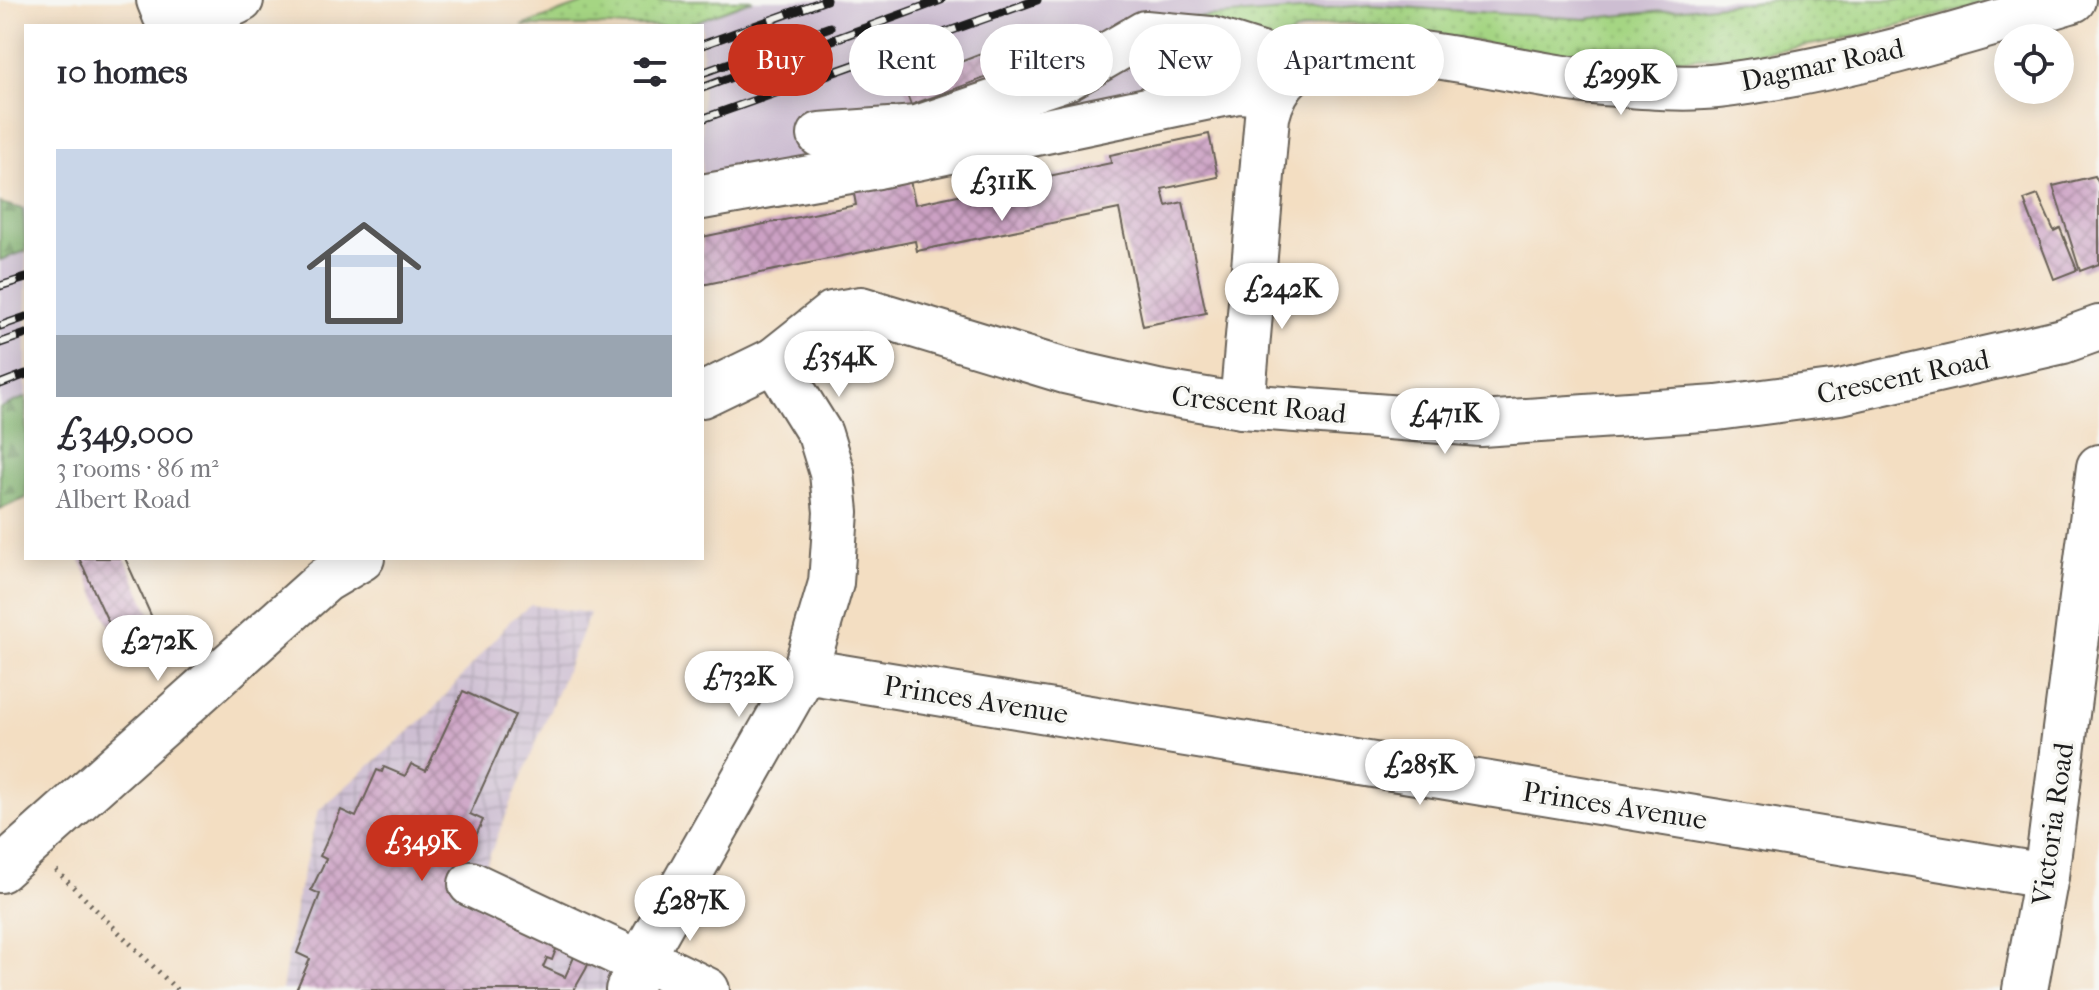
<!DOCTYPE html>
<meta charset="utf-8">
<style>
body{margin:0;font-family:"IM FELL French Canon",serif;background:#f7f7f7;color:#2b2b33;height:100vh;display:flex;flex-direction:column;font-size:30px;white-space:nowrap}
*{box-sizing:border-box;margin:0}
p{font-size:26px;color:#7c7c81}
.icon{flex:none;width:44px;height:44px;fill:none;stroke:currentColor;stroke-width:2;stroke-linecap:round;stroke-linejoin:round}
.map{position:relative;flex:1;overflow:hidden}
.sheet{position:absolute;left:24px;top:24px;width:680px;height:536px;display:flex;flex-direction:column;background:#fff;border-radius:0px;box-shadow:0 4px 20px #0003}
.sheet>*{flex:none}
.hud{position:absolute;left:728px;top:24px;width:760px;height:72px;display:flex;gap:16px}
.controls{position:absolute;left:1994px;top:24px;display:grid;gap:16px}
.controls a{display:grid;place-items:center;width:80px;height:80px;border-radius:50%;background:#fff;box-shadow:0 4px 20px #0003;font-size:40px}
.price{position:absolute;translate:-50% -68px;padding:0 18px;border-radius:28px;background:#fff;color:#222;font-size:26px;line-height:52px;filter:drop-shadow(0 2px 4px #0008)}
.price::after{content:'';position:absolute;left:50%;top:48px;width:24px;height:18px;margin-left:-12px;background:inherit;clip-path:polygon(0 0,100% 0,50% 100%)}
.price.on{background:#c8321e;color:#fff}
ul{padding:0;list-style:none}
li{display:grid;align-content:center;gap:16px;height:424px;padding:0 32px}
li span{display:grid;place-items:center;height:248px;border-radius:0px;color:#555}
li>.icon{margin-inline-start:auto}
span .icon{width:144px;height:144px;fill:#fffc;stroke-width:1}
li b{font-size:34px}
h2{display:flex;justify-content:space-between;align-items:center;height:96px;padding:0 32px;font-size:34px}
.chip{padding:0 28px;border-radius:36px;background:#fff;box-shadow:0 4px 20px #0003;font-size:28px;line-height:72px}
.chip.on{background:#c8321e;color:#fff}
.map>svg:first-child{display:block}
</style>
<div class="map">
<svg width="2099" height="990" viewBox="0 0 2099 990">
<defs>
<pattern id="industrial-grid" width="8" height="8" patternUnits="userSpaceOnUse" patternTransform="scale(2)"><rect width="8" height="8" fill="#cdbed2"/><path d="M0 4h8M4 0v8" fill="none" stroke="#afa3b4"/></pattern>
<pattern id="grass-dots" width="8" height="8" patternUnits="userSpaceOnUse" patternTransform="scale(2)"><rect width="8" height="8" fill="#a5d583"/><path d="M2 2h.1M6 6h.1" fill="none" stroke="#8db671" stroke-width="1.8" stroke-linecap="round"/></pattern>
<pattern id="forest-firs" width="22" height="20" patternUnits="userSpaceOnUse" patternTransform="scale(2)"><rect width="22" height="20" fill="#84b671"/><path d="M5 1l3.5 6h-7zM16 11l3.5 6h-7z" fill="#6b935c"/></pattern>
<pattern id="building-cross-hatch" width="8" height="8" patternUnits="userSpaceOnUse" patternTransform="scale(2)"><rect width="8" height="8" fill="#cca1c4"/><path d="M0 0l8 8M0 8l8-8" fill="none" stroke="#a5829e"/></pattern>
</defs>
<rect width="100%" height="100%" fill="#f6f6f2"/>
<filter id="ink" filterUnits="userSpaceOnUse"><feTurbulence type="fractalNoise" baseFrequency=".0125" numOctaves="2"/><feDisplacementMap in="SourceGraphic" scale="16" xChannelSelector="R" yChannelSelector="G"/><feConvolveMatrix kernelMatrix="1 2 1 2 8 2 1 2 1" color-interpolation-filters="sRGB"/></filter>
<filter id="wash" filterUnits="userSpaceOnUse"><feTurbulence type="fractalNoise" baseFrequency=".006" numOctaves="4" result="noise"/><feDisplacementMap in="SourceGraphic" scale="32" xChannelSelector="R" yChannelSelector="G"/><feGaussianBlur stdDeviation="1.8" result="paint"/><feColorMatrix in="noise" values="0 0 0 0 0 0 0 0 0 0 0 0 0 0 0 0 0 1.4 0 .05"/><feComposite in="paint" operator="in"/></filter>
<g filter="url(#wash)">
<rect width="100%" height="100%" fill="#f3dec2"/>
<path fill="url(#industrial-grid)" d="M531,605L590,613L486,864L637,955L623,990H282L297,897L318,811L430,713L510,621Z"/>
<g fill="#cdbed2">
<path d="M593,0H1992L1894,27L1771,52L1690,59H1609L1335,21L1281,39L1243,84L702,190V26H522Z"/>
<path d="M0,203L26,208V498L0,509Z"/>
</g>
<g fill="url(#grass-dots)" stroke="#607850" stroke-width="2">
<path d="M593,0H753L684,26H522Z"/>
<path d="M1772,0H1992C1869,38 1741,65 1611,59C1557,56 1502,44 1449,37C1397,29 1317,6 1274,46L1176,19L1371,5L1584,19Z"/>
</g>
<g fill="url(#forest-firs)" stroke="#506946" stroke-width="2">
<path d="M0,203L23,209L26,251L0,260Z"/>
<path d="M26,397V498L0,509V408Z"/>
</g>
<g id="blocks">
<g fill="url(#building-cross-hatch)">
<path d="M1041,31L1053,53L911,105L903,84Z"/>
<path d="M1209,134L1218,177L1162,189L1166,206L1183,202L1206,313L1143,326L1119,209L917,251L915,241L702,285V237L856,205L852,183L908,171L915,204L1111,163L1110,155Z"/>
<path d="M2095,176L2099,184V264L2080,271L2053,186Z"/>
<path d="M2038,195L2054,231L2060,228L2077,270L2054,279L2024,200Z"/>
<path d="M79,558H125L164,644L126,661Z"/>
<path d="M463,691L515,715L470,814L483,820L450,894L555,941L558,944L552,960L547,958L543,967L565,977L579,946L593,953L586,969L574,990H296L310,959L297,953L320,894L311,890L326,859L320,856L341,810L356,817L377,770L382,772L384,767L405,776L411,764L426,771Z"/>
</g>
</g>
</g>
<g filter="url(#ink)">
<use href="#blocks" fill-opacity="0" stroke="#676056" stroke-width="2"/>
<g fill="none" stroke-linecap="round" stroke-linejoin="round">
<g stroke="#676056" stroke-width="48">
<g id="minor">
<path d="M159,0L165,15C194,26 215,12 241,0"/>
<path d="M820,135L917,128L1069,77L1145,33L1210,39L1264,56L1289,73"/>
<path d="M702,197L878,166L1238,91L1273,93"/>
<path d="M702,395L774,360L832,314L861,309L1065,371L1157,392L1242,406L1481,424L1717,408L1840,392L2063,341L2099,328"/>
<path d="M1242,406L1267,117C1276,79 1299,60 1338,53C1414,41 1524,77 1603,83C1640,86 1682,90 1719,86C1839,71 1957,35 2073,0"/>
<path d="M805,671L2046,876"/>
<path d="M0,870L325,580L362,558"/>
<path d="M471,884L640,963"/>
<path d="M642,958L707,990"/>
<path d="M628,990L642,958L805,671L831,583L836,512L832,473L820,434L774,360"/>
<path d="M2025,990L2046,876L2099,467"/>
</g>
</g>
<path stroke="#676056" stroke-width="5" stroke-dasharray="2 6" stroke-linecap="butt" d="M56,870L177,990"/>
<use href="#minor" stroke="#fff" stroke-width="44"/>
<g stroke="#1c1c1c" stroke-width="9">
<g id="rail">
<path d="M702,45L826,0"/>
<path d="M702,73L830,27"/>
<path d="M702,88L941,0"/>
<path d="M702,119L1037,0"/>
<path d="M0,286L26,278"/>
<path d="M0,326L26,317"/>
<path d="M0,343L26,334"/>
<path d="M0,384L26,374"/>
</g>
</g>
<use href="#rail" stroke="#f6f6f2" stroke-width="6" stroke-dasharray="18" stroke-linecap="butt"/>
</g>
</g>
<g text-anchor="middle" stroke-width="7" stroke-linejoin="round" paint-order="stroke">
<g font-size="28" fill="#1c1c1c" stroke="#f6f6f2">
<text transform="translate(1822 64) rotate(-12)" y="10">Dagmar Road</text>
<text transform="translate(1903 376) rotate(-12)" y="10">Crescent Road</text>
<text transform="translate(1259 404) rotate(6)" y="10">Crescent Road</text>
<text transform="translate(976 699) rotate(9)" y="10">Princes Avenue</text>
<text transform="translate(1615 805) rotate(9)" y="10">Princes Avenue</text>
<text transform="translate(2052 824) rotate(-82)" y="10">Victoria Road</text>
</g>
</g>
</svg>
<div class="controls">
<a><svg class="icon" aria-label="locate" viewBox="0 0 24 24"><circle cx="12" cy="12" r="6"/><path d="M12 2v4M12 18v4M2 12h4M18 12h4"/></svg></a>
</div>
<b class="price" style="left:1621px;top:117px">£299K</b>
<b class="price" style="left:1002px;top:223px">£311K</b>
<b class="price" style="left:1282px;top:331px">£242K</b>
<b class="price" style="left:839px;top:399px">£354K</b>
<b class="price" style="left:1445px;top:456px">£471K</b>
<b class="price" style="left:158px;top:683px">£272K</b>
<b class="price" style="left:739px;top:719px">£732K</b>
<b class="price" style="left:1420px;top:807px">£285K</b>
<b class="price on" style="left:422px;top:883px">£349K</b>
<b class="price" style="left:690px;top:943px">£287K</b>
<div class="hud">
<a class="chip on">Buy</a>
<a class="chip">Rent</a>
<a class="chip">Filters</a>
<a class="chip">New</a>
<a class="chip">Apartment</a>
</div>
<section class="sheet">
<h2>10 homes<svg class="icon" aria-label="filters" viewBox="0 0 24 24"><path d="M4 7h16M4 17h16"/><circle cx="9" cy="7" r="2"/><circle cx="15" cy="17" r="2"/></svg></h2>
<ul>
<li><span style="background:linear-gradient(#c9d6e8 75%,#9aa5b1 0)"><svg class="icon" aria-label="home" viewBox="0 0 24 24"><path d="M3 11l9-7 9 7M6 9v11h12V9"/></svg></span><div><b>£349,000</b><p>3 rooms · 86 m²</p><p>Albert Road</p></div></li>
</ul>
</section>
</div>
